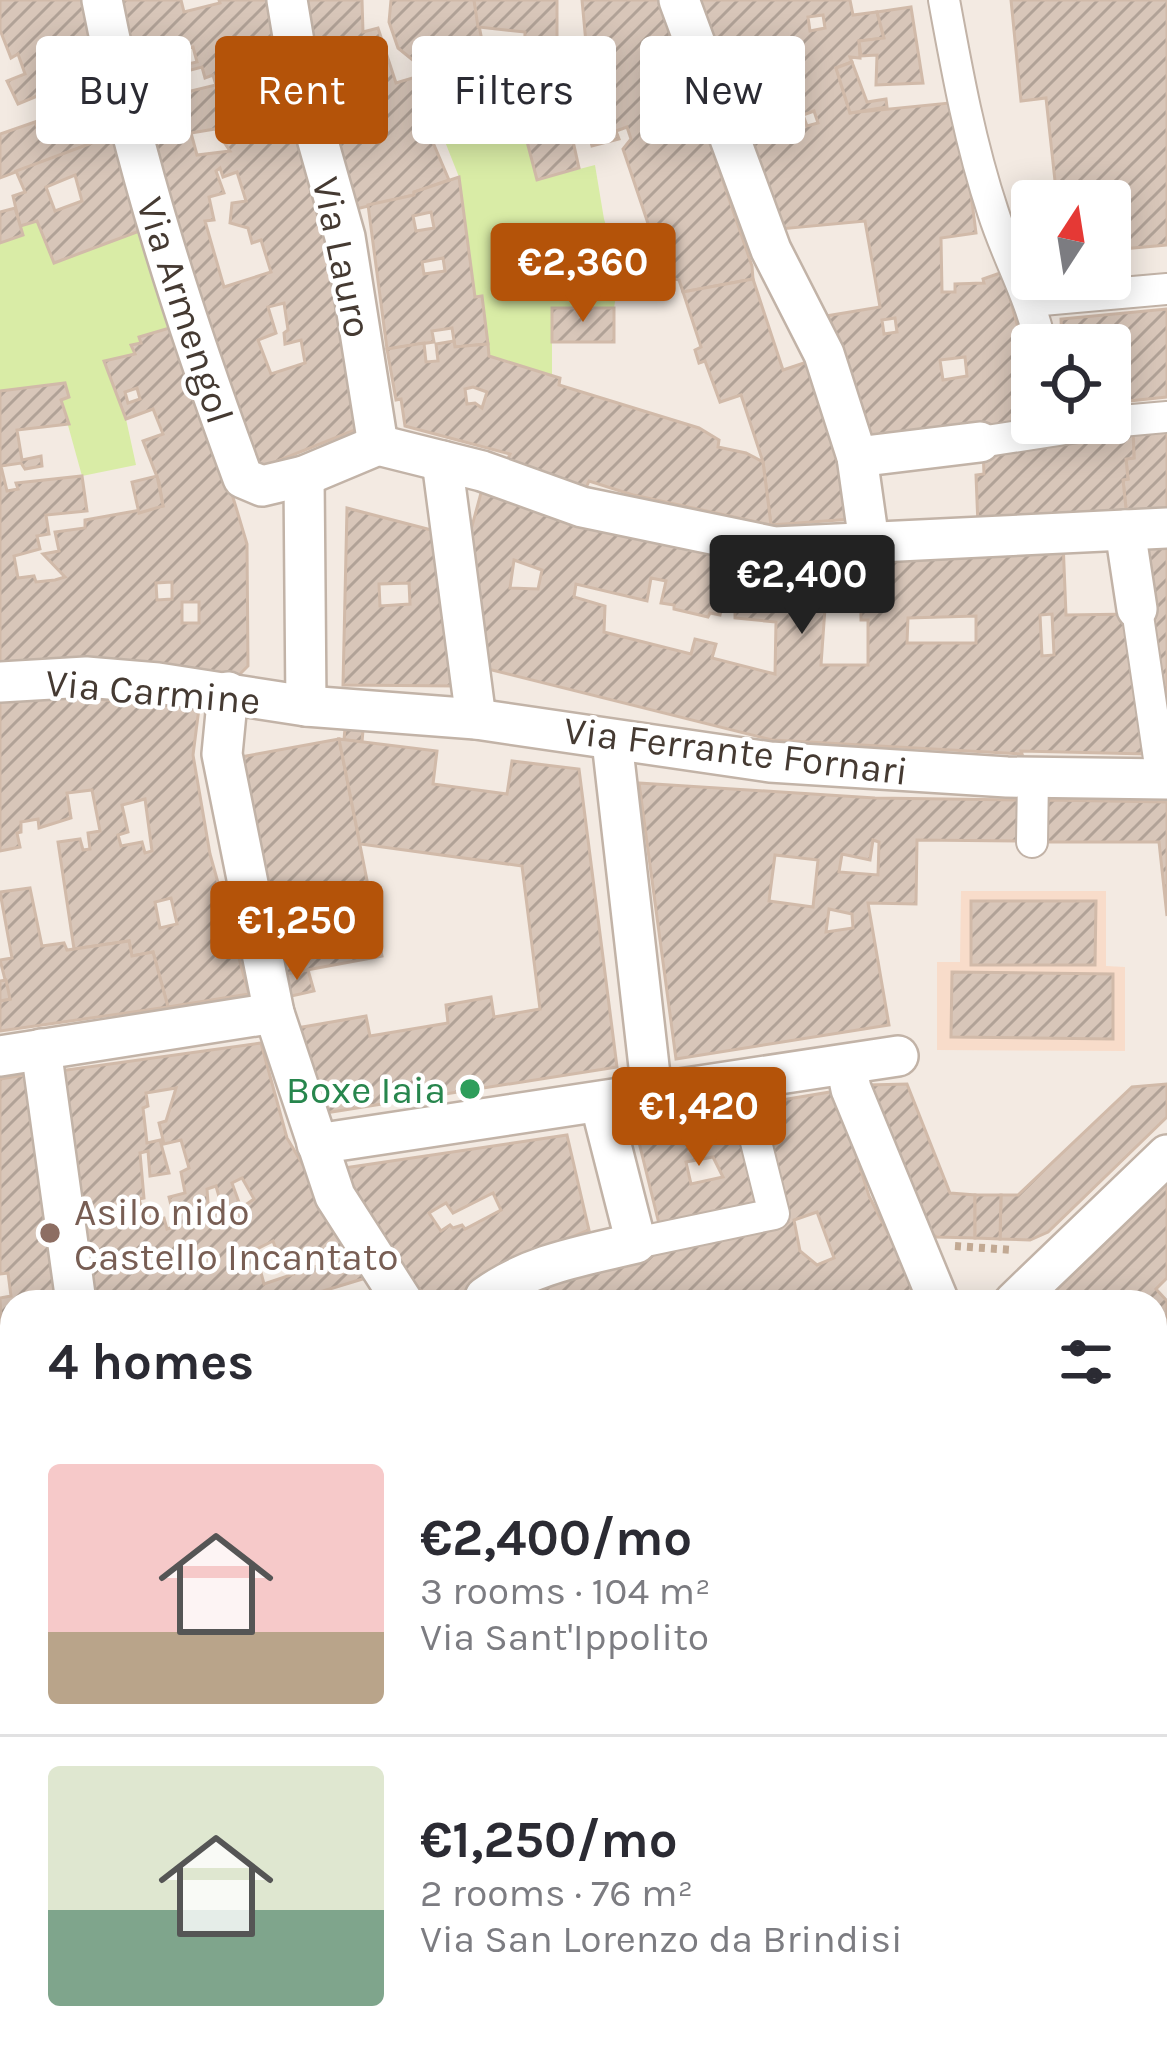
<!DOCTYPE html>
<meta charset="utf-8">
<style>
body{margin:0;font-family:Karla,sans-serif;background:#f7f7f7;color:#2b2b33;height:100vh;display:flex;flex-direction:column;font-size:45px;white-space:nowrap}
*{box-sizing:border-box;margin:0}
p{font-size:39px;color:#7c7c81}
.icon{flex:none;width:66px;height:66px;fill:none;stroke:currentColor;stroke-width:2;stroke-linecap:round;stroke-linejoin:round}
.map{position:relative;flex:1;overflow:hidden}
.drawer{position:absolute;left:0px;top:1290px;width:1167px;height:771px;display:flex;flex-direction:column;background:#fff;border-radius:36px 36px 0 0;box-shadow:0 6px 30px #0003}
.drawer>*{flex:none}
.top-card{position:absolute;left:36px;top:36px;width:1095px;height:108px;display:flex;gap:24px}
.needle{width:78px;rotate:12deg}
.buttons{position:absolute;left:1011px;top:180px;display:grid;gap:24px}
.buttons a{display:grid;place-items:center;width:120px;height:120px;border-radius:12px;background:#fff;box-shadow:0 6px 30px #0003;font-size:60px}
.price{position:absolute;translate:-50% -102px;padding:0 27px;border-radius:12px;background:#b45309;color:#fff;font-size:39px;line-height:78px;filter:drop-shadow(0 3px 6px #0008)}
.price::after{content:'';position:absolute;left:50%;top:72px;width:36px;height:27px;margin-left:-18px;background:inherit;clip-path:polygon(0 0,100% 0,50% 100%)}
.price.selected{background:#222;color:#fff}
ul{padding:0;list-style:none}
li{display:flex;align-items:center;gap:36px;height:300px;padding:0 48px}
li+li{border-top:3px solid #e1e1e2}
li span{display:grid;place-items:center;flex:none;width:336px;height:240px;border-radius:12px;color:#555}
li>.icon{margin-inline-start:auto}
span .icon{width:144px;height:144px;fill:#fffc;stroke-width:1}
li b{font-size:51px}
h2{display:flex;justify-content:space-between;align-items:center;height:144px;padding:0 48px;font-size:51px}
.pill{padding:0 42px;border-radius:12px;background:#fff;box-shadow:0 6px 30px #0003;font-size:42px;line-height:108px}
.pill.selected{background:#b45309;color:#fff}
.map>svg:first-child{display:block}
</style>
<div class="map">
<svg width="1167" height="2059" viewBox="0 0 1167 2059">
<defs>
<pattern id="building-hatch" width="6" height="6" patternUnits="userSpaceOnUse" patternTransform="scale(3)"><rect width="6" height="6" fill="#d8c6b9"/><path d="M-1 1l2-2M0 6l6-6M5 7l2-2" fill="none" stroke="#b1a297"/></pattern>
</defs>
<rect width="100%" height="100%" fill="#f3eae2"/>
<path fill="#f8dcca" d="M961,891H1106V966L1125,967V1051L937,1050V962H960Z"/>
<g fill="#d9eca6">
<path d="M486,61L511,80L537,180L595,165L604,219L620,271L614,308H552V376L489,356L482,297L475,296L459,177L419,76L454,77Z"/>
<path d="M37,221L54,263L142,230L176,326L140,337L141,343L131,345L135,354L104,361L126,419L136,465L82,476L61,400L69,396L65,383L0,391V243L23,236L20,226Z"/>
</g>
<g fill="url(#building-hatch)" stroke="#d1baa9" stroke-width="3" fill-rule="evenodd">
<path d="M0,0H94L116,134L0,178V134L35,122L39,132L45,130L38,112L46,108L42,94L18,104L7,81L25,74L18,54L11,58L0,30Z"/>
<path d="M111,0H181L184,12L220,3L219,0H275L340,289L360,428L255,470L185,298ZM193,47L197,62L188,64L186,57L179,58L178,50ZM202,67L205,78L213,75L216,85L187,92L183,72ZM215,129L230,151L197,155L191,133ZM220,168L223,177L237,172L246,201L232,203L230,223L248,228L252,243L261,240L271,272L224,287L205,221L214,220L209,197L224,193L216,171ZM284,303L288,330L284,333L285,344L301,340L305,363L271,374L258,340L276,333L268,307Z"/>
<path d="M303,0H362L363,32L378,28L396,83L419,76L433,115L423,119L449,180L414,192V195L352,210L309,74Z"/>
<path d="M474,0L486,61L475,69L453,77L430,74L398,48L389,22L391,0Z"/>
<path d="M474,0H557V69L579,168L537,180L511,80L524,77L525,32L478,27Z"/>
<path d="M582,0H664L689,91L692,90L752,266L753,279L683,292L679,280L666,277L623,149L631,139L627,127L616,131L619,139L592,146L585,120L581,122L574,89L590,86Z"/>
<path d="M694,0H850L853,15L877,12L884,38L859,41L860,58L850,57L852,62L836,68L850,113L949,103L970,186L976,233L941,238L942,292H955V284L984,283L983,279L1003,272L1026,357L1032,423L862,447L826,316L880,307L865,221L780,229L709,24L700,27ZM823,15L825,28L810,31L808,17ZM814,111L818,123L807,126L803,115ZM895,318L897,332L884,334L882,320ZM965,357L967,376L943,380L940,360Z"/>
<path d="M1011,0H1167V245L1110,250V201H1033L1032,193L1056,190L1046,98L1021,101Z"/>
<path d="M911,7L923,83L876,85L877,55L861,56L859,41L884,38L877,12Z"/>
<path d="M852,62L867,102L886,99L887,107L850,113L836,68Z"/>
<path d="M116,134L142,230L54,263L37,221L20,226L13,196L25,192L16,171ZM75,175L82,201L55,211L46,187Z"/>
<path d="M459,177L475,297L482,296L488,344L455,347L452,328L432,331L434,342L387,349L368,205L414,195V192ZM431,212L434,228L416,231L413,216ZM443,258L445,271L424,274L422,262Z"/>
<path d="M15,208L23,235L0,243V212Z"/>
<path d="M753,279L783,370L813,360L850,477L852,519L771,525L763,462L741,395L720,402L705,361L699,363L695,350L701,347L683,292Z"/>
<rect x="552" y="308" width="62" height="34"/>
<path d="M1167,309V397L1110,403V345H1062L1061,319Z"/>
<path d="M176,326L211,424L247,544L248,666L238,676L101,660L0,663V391L65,383L69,397L61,400L69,424L17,430L22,460L41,456L42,466L25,469L21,463L1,466L7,491L18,489L16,483L82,476L87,511L46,515L49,534L37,536L40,549L14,556L18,578L34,576L36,582L55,580L65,577L43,554L59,551L55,532L85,528V520L163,506L159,482L143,441L163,434L153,409L126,419L104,361L135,354L131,345L141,343L139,337ZM137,388L140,399L128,403L125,392ZM172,582V599L157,600L156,583ZM182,602H199V623H182Z"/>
<path d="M454,341L455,347L488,344L489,356L560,378L559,385L699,428L719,440L718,447L746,453L763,462L771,525L633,495L589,481L582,497L505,465L510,454L405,426L401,399L396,400L387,349L424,343L426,362L438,361L436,344ZM473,387L487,392L482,408L475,403L467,404L465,389Z"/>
<path d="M1167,429V517L1127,518L1123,480L1128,479L1126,459L1134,458L1133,430Z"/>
<path d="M1133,430L1134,458L1126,459L1128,479L1123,480L1127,518L978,526L976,475L984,474L983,449Z"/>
<path d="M157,476L163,506L139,513L132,482Z"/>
<path d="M484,482L802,564L801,593L826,594L821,665H868V620H861L860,560L1063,541L1066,615L1132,614L1146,754L1021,751L1022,754L772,740L484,668L469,537ZM514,560L542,570L538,589L510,588ZM651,578L666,581L661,603L674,605V609L708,617L710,613L720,615L722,606L735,609V618L776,622L775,674L712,658L716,644L695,639L691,654L604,632L605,606L574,597L576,584L647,601ZM1052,614L1054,655L1042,656L1040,615ZM976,616V643H907L908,618Z"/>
<path d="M347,508L439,532L455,686L343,685ZM409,583L410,604L380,606L379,584Z"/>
<path d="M1167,542V734L1137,544Z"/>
<path d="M61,696L199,708L193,755L210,854L249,994L168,1007L153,952L132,956L129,941L74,949L58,842L80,839L83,850L90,849L88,833L100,831L92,790L67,793L71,818L39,828L38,819L21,822V832L17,833L20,847L0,851V701ZM145,799L152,851L145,853L142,842L121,846L118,835L128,832L122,805ZM171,898L177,924L160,928L155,902Z"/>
<path d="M345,728L363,730L362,742L344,740Z"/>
<path d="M339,739L382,956L280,975L235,758Z"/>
<path d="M339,739L437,751L433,784L507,794L512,761L579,769L617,1067L325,1113L297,1028L366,1016L370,1036L448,1023L446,1005L491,997L494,1017L540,1009L522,866L360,844Z"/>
<path d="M639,783L875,798L1020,800L1019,841L917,840L916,904L868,903L889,1025L676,1059ZM873,840L879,842L878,875L839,872L842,854L870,860ZM775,855L818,860L813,907L769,901ZM829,909L852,914L853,928L826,932Z"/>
<path d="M1047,800L1167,802V916L1159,842H1045Z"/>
<path d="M30,888L42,946L64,943L67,950L129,941L132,956L153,952L168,1007L0,1031V1001L10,999L0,960L12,958L0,892Z"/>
<path d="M971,901H1096L1095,965H971Z"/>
<path d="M308,970L314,991L287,997L280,975Z"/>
<path d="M952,972L1113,974V1039L951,1037Z"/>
<path d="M6,980L10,999L0,1001V981Z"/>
<path d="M261,1043L287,1138L369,1277L287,1302H86L52,1072ZM176,1088L166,1121L159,1123L164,1144L181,1140L189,1168L181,1172L185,1193L169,1197L176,1226L167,1229L164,1218L157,1220V1215L145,1217V1222L130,1224L128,1211L142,1210L139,1199L144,1198L140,1153L148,1151L150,1176L169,1173L160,1140L147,1143L143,1108L148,1106L146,1093ZM242,1178L254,1199L241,1208L232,1183ZM216,1186L223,1211L209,1216L207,1189ZM273,1241L281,1263L317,1248L326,1263L264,1284L255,1250Z"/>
<path d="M31,1074L63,1302H12V1321L1,1323L0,1298L11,1296L8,1273L0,1274V1079Z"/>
<path d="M907,1084L950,1193L975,1195V1238L936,1237L923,1227L869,1085Z"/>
<path d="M1167,1084V1117L1048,1232L1030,1240L1000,1239L1001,1195H1018L1132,1087Z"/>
<path d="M836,1091L869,1196L923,1302H495L522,1283L788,1222L758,1104ZM817,1212L834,1258L817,1265L800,1251L794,1220Z"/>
<path d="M736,1109L764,1209L661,1232L635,1126ZM713,1157L723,1177L691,1184L686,1162Z"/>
<path d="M567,1135L589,1230L506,1265L461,1302H430L381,1243L352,1198L344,1168ZM493,1193L501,1210L465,1229L462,1225L453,1228L450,1225L441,1231L429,1213L446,1203L453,1213Z"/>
<path d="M1167,1183V1278L1156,1289L1167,1301V1448L1155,1452V1394L1162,1392L1155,1371V1302H1044Z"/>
<path d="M975,1195H1001L1000,1239L975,1238Z"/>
<path d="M3,1335L4,1345L12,1344V1388L0,1391Z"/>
<path d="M12,1446V1815L0,1819V1450Z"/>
<path d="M1167,1560V1624L1155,1628V1564Z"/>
<path d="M1167,1668V1719L1155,1730V1680Z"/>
<path d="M1167,1860V1988L1160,1981L1155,1986V1871Z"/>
<path d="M12,1923V2028L0,1991V1927Z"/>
<path d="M1167,2002V2059H1134L1126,2050L1116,2059H956L966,2049H1155V2014Z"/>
<path d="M19,2049H246L217,2059H22Z"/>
<path d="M246,2049H374L368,2059H217Z"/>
<path d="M420,2049H464L465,2050L458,2053L460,2059H421Z"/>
<path d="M496,2049H619L623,2059H482L498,2053Z"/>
<path d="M661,2049H808L797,2059H666Z"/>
</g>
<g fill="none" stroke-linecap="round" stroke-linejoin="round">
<g stroke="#c2b3a7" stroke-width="34">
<g id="pedestrian">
<path d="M944,0C957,71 970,143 993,212C1008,259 1030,295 1041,345"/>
<path d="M1031,301L1167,289"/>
<path d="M1110,422L1167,417"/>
<path d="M980,442L1104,423"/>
<path d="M1137,609L1162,779"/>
<path d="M1032,842L1033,777"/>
<path d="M636,1243L774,1214L741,1082"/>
<path d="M646,2049L651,2059"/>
</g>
</g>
<g stroke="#c2b3a7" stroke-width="44">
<g id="minor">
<path d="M102,0C134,164 185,321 243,478L262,486L304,476L378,445L482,471L582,507L775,547L1167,528"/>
<path d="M287,0L300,78L345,237L378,445"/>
<path d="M679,0L771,250L824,354L857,457L869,542"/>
<path d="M857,457L980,442"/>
<path d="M442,461L476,719"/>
<path d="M304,476L306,706"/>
<path d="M1125,530L1137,609"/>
<path d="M0,682L86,677L158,683L306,706L476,719L770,762L1007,777L1167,779"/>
<path d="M228,692L222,754L274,1013L335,1196L403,1302"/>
<path d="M612,741L652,1093"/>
<path d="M41,1049L76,1302"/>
<path d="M0,1056L274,1013"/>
<path d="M846,1065L851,1089L939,1302"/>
<path d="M317,1144L898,1056"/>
<path d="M485,1297C530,1264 582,1256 636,1243L600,1102"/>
<path d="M1014,1302L1167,1155"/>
<path d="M0,1420L12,1416"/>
<path d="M1155,1504L1167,1500"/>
<path d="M1155,1816L1167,1805"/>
<path d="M0,1874L12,1870"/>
<path d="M390,2059L395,2049"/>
<path d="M891,2059L901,2049"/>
</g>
</g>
<path stroke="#c2a993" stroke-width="8" stroke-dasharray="6 6" stroke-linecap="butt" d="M955,1246L1012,1250"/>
<use href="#pedestrian" stroke="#fff" stroke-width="30"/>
<use href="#minor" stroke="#fff" stroke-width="39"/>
</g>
<circle fill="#2e9e5b" stroke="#fff" stroke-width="4.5" cx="470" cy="1089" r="12"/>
<circle fill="#8d6e63" stroke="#fff" stroke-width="4.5" cx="50" cy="1233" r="12"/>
<g text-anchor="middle" stroke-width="9" stroke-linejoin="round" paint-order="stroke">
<g font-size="39" fill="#453a32" stroke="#fff">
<text transform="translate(343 257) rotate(78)" y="14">Via Lauro</text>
<text transform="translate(186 310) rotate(72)" y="14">Via Armengol</text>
<text transform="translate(153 691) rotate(5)" y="14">Via Carmine</text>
<text transform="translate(736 750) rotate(7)" y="14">Via Ferrante Fornari</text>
</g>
<g font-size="39" fill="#27864d" stroke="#fff" text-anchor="end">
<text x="446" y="1103">Boxe Iaia</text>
</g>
<g font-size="39" fill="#785e54" stroke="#fff" text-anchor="start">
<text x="74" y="1225">Asilo nido<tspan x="74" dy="45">Castello Incantato</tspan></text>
</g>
</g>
</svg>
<div class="buttons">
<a><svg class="needle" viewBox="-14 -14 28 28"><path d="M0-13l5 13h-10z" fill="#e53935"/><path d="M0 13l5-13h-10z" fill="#7c7c81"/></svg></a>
<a><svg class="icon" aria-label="locate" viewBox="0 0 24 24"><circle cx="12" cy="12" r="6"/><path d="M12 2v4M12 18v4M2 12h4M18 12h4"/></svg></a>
</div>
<b class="price" style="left:583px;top:325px">€2,360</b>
<b class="price selected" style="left:802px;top:637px">€2,400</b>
<b class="price" style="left:297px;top:983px">€1,250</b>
<b class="price" style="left:699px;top:1169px">€1,420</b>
<div class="top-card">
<a class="pill">Buy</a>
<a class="pill selected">Rent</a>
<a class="pill">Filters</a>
<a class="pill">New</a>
</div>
<section class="drawer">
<h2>4 homes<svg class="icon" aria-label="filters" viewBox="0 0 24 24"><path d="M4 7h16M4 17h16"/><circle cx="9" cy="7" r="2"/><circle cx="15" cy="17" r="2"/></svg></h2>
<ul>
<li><span style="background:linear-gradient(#f6c9c9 70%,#b9a48a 0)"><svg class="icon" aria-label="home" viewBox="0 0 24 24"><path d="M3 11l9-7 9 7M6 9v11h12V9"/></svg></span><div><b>€2,400/mo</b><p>3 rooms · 104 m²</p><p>Via Sant'Ippolito</p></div></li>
<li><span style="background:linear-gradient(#dfe7d0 60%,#7fa58c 0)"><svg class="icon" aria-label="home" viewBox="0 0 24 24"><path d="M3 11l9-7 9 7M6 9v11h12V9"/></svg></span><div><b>€1,250/mo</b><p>2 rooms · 76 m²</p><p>Via San Lorenzo da Brindisi</p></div></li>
</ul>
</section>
</div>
